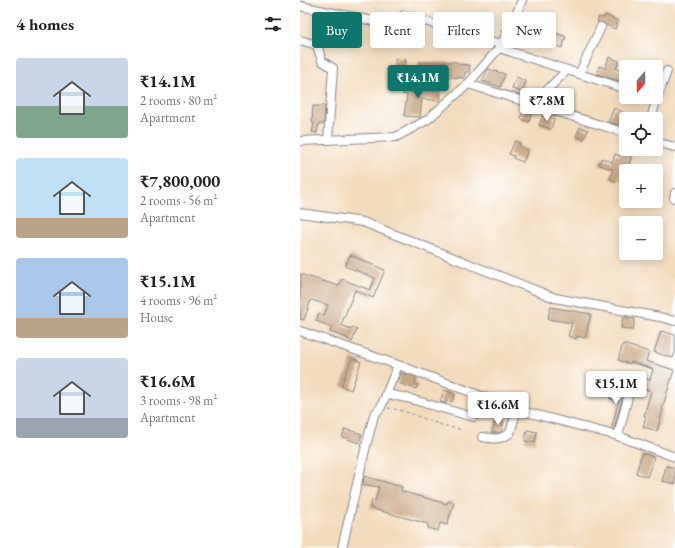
<!DOCTYPE html>
<meta charset="utf-8">
<style>
body{margin:0;font-family:"EB Garamond",serif;background:#f2f2f2;color:#222;height:100vh;display:flex;flex-direction:column;font-size:15px;white-space:nowrap}
*{box-sizing:border-box;margin:0}
p{font-size:13px;color:#767676}
.icon{flex:none;width:22px;height:22px;fill:none;stroke:currentColor;stroke-width:2;stroke-linecap:round;stroke-linejoin:round}
.map{position:relative;flex:1;overflow:hidden}
.drawer{display:flex;flex-direction:column;background:#fff;width:300px}
.drawer>*{flex:none}
.hud{position:absolute;left:12px;top:12px;width:303px;height:36px;display:flex;gap:8px}
.needle{width:26px;rotate:200deg}
.controls{position:absolute;left:319px;top:60px;display:grid;gap:8px}
.controls a{display:grid;place-items:center;width:44px;height:44px;border-radius:4px;background:#fff;box-shadow:0 2px 10px #0003;font-size:20px}
.price{position:absolute;translate:-50% -34px;padding:0 9px;border-radius:4px;background:#fff;color:#222;font-size:13px;line-height:26px;filter:drop-shadow(0 1px 2px #0008)}
.price::after{content:'';position:absolute;left:50%;top:24px;width:12px;height:9px;margin-left:-6px;background:inherit;clip-path:polygon(0 0,100% 0,50% 100%)}
.price.current{background:#0f766e;color:#fff}
ul{padding:0;list-style:none}
li{display:flex;align-items:center;gap:12px;height:100px;padding:0 16px}
li span{display:grid;place-items:center;flex:none;width:112px;height:80px;border-radius:4px;color:#555}
li>.icon{margin-inline-start:auto}
span .icon{width:48px;height:48px;fill:#fffc;stroke-width:1}
li b{font-size:17px}
h2{display:flex;justify-content:space-between;align-items:center;height:48px;padding:0 16px;font-size:17px}
.pill{padding:0 14px;border-radius:4px;background:#fff;box-shadow:0 2px 10px #0003;font-size:14px;line-height:36px}
.pill.current{background:#0f766e;color:#fff}
main{display:flex;flex:1;min-height:0}
.map>svg:first-child{display:block}
</style>
<main>
<section class="drawer">
<h2>4 homes<svg class="icon" aria-label="filters" viewBox="0 0 24 24"><path d="M4 7h16M4 17h16"/><circle cx="9" cy="7" r="2"/><circle cx="15" cy="17" r="2"/></svg></h2>
<ul>
<li><span style="background:linear-gradient(#c9d6e8 60%,#7fa58c 0)"><svg class="icon" aria-label="home" viewBox="0 0 24 24"><path d="M3 11l9-7 9 7M6 9v11h12V9"/></svg></span><div><b>₹14.1M</b><p>2 rooms · 80 m²</p><p>Apartment</p></div></li>
<li><span style="background:linear-gradient(#bfe0f5 75%,#b9a48a 0)"><svg class="icon" aria-label="home" viewBox="0 0 24 24"><path d="M3 11l9-7 9 7M6 9v11h12V9"/></svg></span><div><b>₹7,800,000</b><p>2 rooms · 56 m²</p><p>Apartment</p></div></li>
<li><span style="background:linear-gradient(#a9c7e8 75%,#b9a48a 0)"><svg class="icon" aria-label="home" viewBox="0 0 24 24"><path d="M3 11l9-7 9 7M6 9v11h12V9"/></svg></span><div><b>₹15.1M</b><p>4 rooms · 96 m²</p><p>House</p></div></li>
<li><span style="background:linear-gradient(#c9d6e8 75%,#9aa5b1 0)"><svg class="icon" aria-label="home" viewBox="0 0 24 24"><path d="M3 11l9-7 9 7M6 9v11h12V9"/></svg></span><div><b>₹16.6M</b><p>3 rooms · 98 m²</p><p>Apartment</p></div></li>
</ul>
</section>
<div class="map">
<svg width="375" height="548" viewBox="0 0 375 548">
<rect width="100%" height="100%" fill="#fff"/>
<filter id="ink" filterUnits="userSpaceOnUse"><feTurbulence type="fractalNoise" baseFrequency=".025" numOctaves="2"/><feDisplacementMap in="SourceGraphic" scale="8" xChannelSelector="R" yChannelSelector="G"/><feConvolveMatrix kernelMatrix="1 2 1 2 8 2 1 2 1" color-interpolation-filters="sRGB"/></filter>
<filter id="wash" filterUnits="userSpaceOnUse"><feTurbulence type="fractalNoise" baseFrequency=".012" numOctaves="4" result="noise"/><feDisplacementMap in="SourceGraphic" scale="16" xChannelSelector="R" yChannelSelector="G"/><feGaussianBlur stdDeviation="0.9" result="paint"/><feColorMatrix in="noise" values="0 0 0 0 0 0 0 0 0 0 0 0 0 0 0 0 0 1.4 0 .05"/><feComposite in="paint" operator="in"/></filter>
<g filter="url(#wash)">
<rect width="100%" height="100%" fill="#f3dcbd"/>
<g id="blocks">
<g fill="#c7a682">
<path d="M305,15L318,21L315,29L306,25L303,22H297L299,17L304,18Z"/>
<path d="M250,31L266,37L262,48L246,42Z"/>
<path d="M309,57L319,61L316,69L326,73V83L297,74L299,66L305,68Z"/>
<path d="M95,58L106,59L105,68L95,67Z"/>
<path d="M119,62H157V64L170,65L169,72H165L164,78L115,75V70H118Z"/>
<path d="M188,69L205,74L200,87L182,81Z"/>
<path d="M216,77L226,81L222,92L212,89Z"/>
<path d="M106,83L122,88L141,89L140,101L122,99L120,117L104,116L107,95L103,94Z"/>
<path d="M13,106H25L24,124H19L17,133L12,132L14,123H12Z"/>
<path d="M314,108L323,112L318,125L308,122Z"/>
<path d="M224,109L232,112L229,122L221,119Z"/>
<path d="M243,115L254,119L251,129L239,125Z"/>
<path d="M280,127L288,130L284,139L276,136Z"/>
<path d="M215,141L220,143L219,146L228,150L223,162L213,158L214,156L209,154Z"/>
<path d="M322,149H333L329,165L324,164L318,182L310,179L313,169L299,165L301,158L312,162L315,154L320,156Z"/>
<path d="M50,255L85,270L73,298L55,290L41,325L51,329L52,327L57,329L52,342L47,339V338L30,332L32,327L16,321L19,313L24,316L28,305L11,300L4,320L0,319V274L39,286L42,279L70,290L75,278L45,266Z"/>
<path d="M250,307L291,314L285,338L277,336L276,339L268,336L272,323L248,319Z"/>
<path d="M323,317L335,319L333,330L321,328Z"/>
<path d="M361,331L375,335V352L373,358L354,352Z"/>
<path d="M323,344L349,352L346,361L374,370L362,409H363L357,431L343,427L346,416H344L351,391L342,388L345,378L350,380L353,369L331,362L330,364L318,360Z"/>
<path d="M52,358L61,362L51,390L41,386Z"/>
<path d="M101,373L116,378L115,383L118,384L116,389L98,383Z"/>
<path d="M144,390L155,394L152,402L147,400L146,403L140,402Z"/>
<path d="M312,391L323,394L314,429H311L319,401L310,399Z"/>
<path d="M196,418L204,421L201,432L192,433Z"/>
<path d="M45,429L62,434L59,443L42,437Z"/>
<path d="M227,430L237,432L235,443L225,441Z"/>
<path d="M342,453L354,457L347,477L336,473Z"/>
<path d="M366,466L375,468V484L362,481Z"/>
<path d="M64,476L102,487L101,491L147,504L148,501L154,503L147,525L140,523L138,531L128,528V524L70,508L72,500L75,501L79,487L63,484Z"/>
</g>
</g>
</g>
<g filter="url(#ink)">
<use href="#blocks" fill-opacity="0" stroke="#87868e" stroke-width="1"/>
<g fill="none" stroke-linecap="round" stroke-linejoin="round">
<g stroke="#87868e" stroke-width="10">
<g id="minor">
<path d="M0,6L88,24L104,15L201,44"/>
<path d="M0,40L17,45L22,61L33,68L28,140"/>
<path d="M199,48L326,89"/>
<path d="M279,74L301,27"/>
<path d="M168,84L326,133"/>
<path d="M350,97L356,101L351,119"/>
<path d="M356,101L367,71"/>
<path d="M241,107L247,90L267,70"/>
<path d="M0,141L96,137L127,120L168,84L199,48L215,17L222,0"/>
<path d="M356,142L375,147"/>
<path d="M374,198L375,193"/>
<path d="M0,213L63,222L255,298L360,317L375,321"/>
<path d="M0,331L98,365L222,411L318,436"/>
<path d="M330,389L318,436L375,457"/>
<path d="M86,394L107,398L173,417"/>
<path d="M182,437C194,439 201,440 210,433L217,409"/>
<path d="M42,548L64,454L74,415L81,407L98,365"/>
</g>
</g>
<path stroke="#87868e" stroke-width="1" stroke-dasharray="3 3" stroke-linecap="butt" d="M88,408C113,411 135,426 160,429"/>
<use href="#minor" stroke="#fff" stroke-width="8"/>
</g>
</g>
</svg>
<div class="controls">
<a><svg class="needle" viewBox="-14 -14 28 28"><path d="M0-13l5 13h-10z" fill="#e53935"/><path d="M0 13l5-13h-10z" fill="#767676"/></svg></a>
<a><svg class="icon" aria-label="locate" viewBox="0 0 24 24"><circle cx="12" cy="12" r="6"/><path d="M12 2v4M12 18v4M2 12h4M18 12h4"/></svg></a>
<a>+</a>
<a>−</a>
</div>
<b class="price current" style="left:118px;top:99px">₹14.1M</b>
<b class="price" style="left:247px;top:122px">₹7.8M</b>
<b class="price" style="left:316px;top:405px">₹15.1M</b>
<b class="price" style="left:198px;top:426px">₹16.6M</b>
<div class="hud">
<a class="pill current">Buy</a>
<a class="pill">Rent</a>
<a class="pill">Filters</a>
<a class="pill">New</a>
</div>
</div>
</main>
